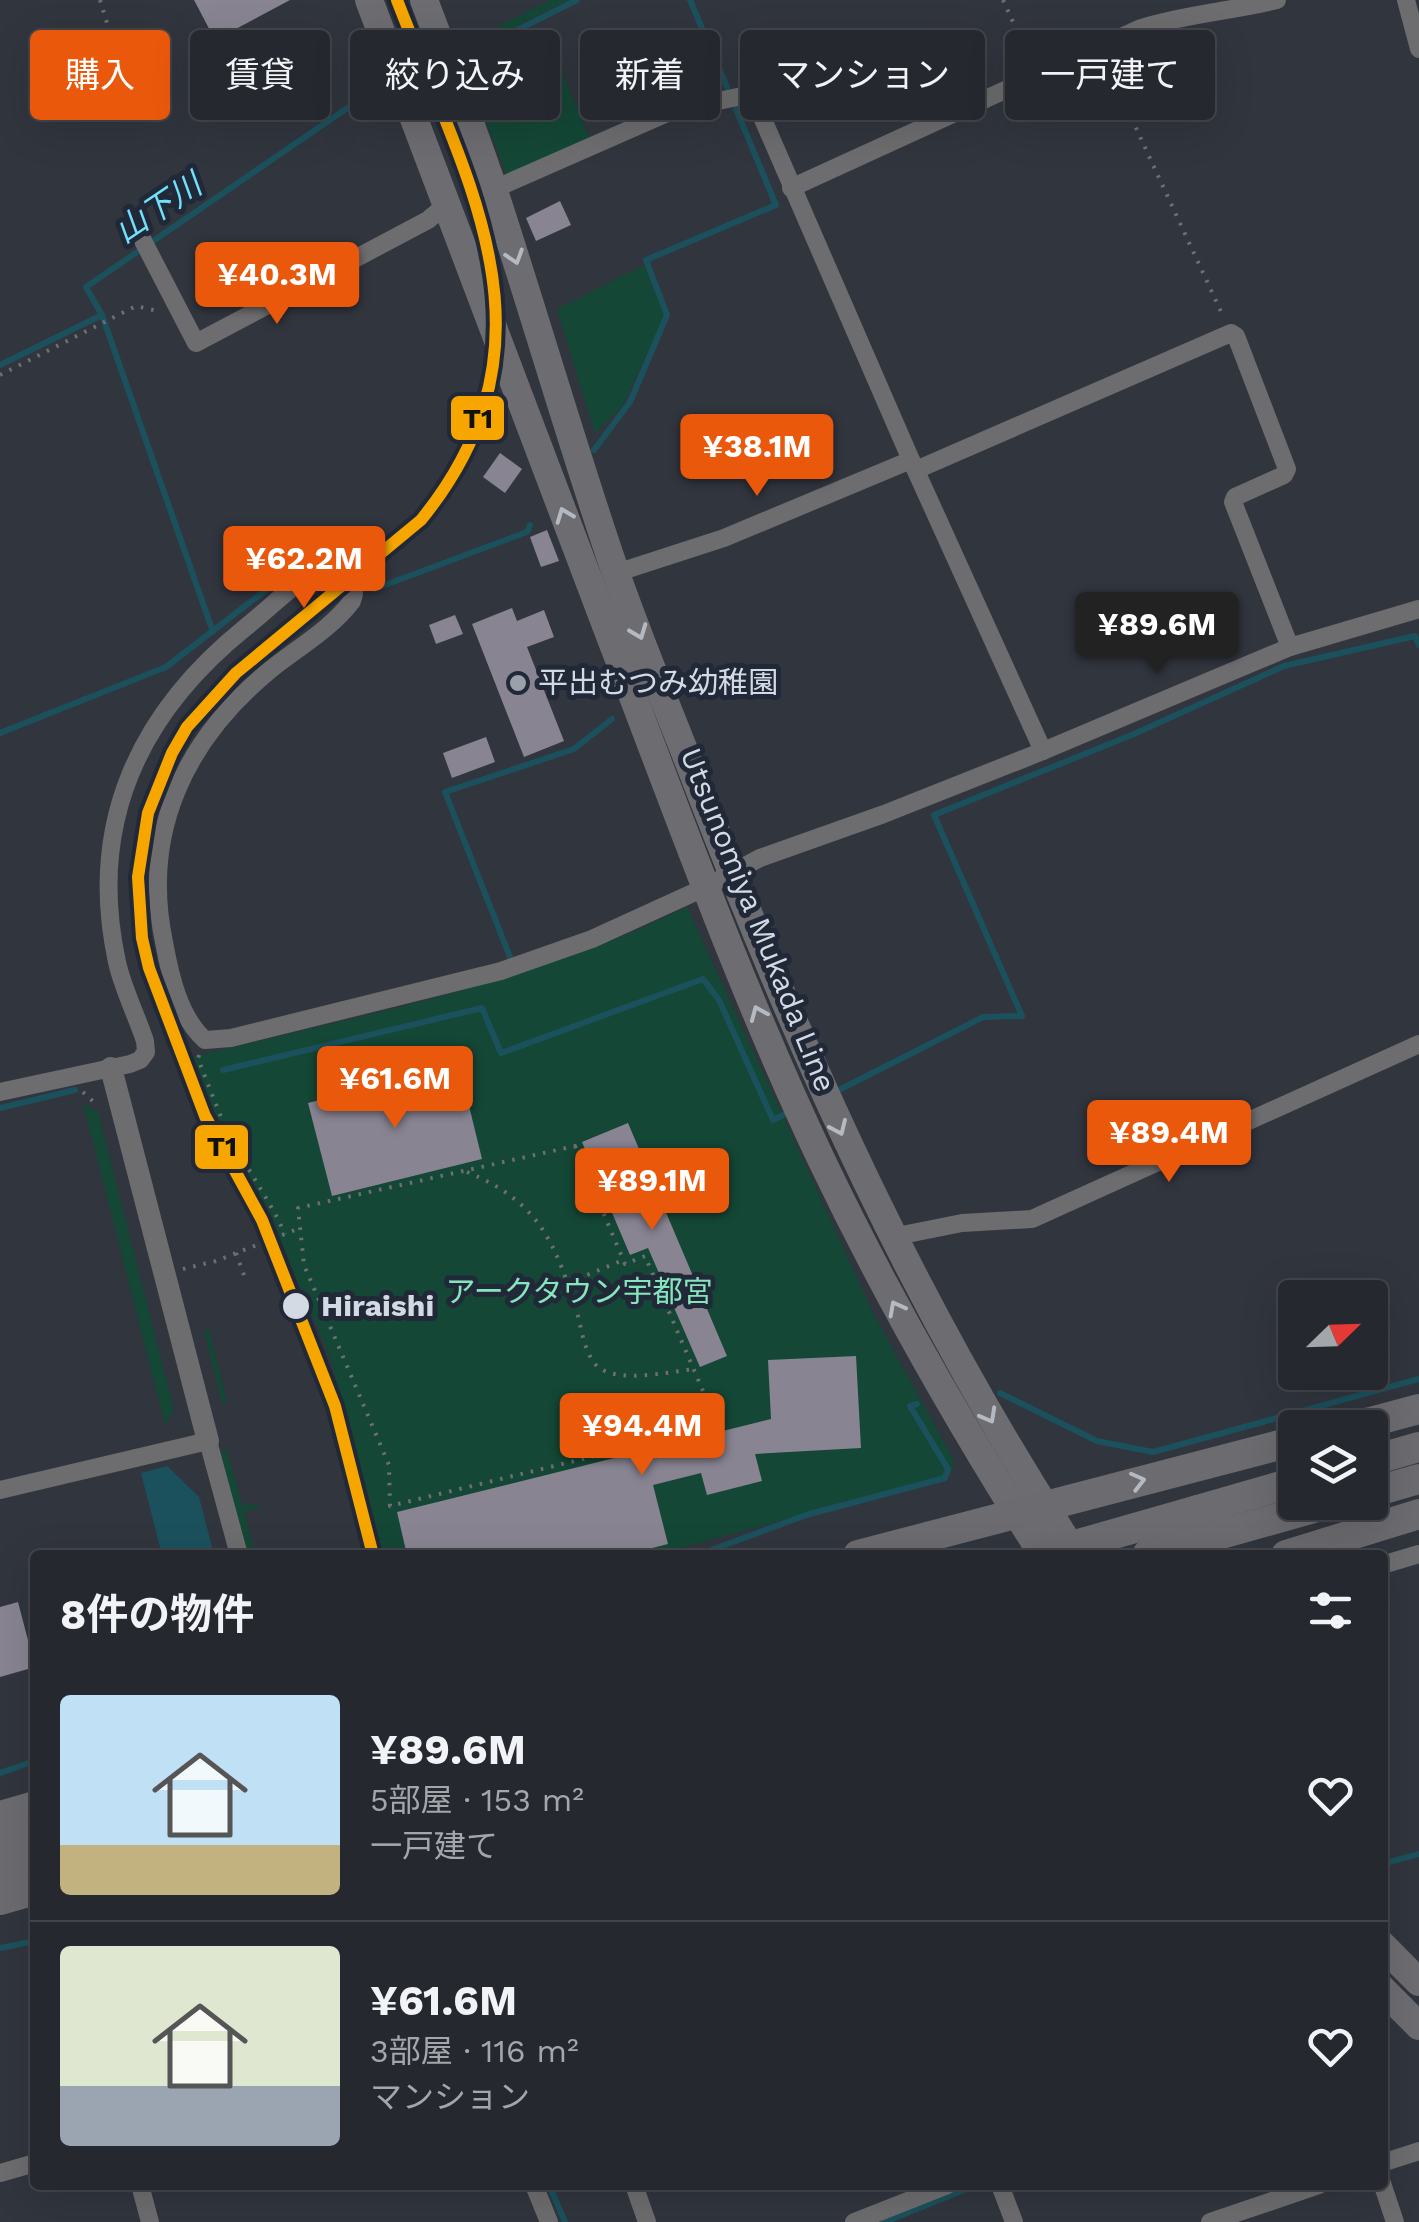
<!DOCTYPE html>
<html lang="ja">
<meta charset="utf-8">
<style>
body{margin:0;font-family:"Work Sans","Noto Sans JP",sans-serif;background:#31343a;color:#f1f3f6;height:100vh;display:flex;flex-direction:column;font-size:38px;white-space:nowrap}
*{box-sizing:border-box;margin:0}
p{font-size:32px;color:#a3a6aa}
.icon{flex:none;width:55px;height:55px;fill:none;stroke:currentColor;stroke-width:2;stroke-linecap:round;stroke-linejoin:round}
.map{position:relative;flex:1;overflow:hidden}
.details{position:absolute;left:30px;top:1550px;width:1358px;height:640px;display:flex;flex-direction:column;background:#25282e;border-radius:10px;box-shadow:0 10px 40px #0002,0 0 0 2px #42444a}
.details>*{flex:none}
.hud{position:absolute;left:30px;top:30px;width:1360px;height:90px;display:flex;gap:20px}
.needle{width:65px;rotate:67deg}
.buttons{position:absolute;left:1278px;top:1280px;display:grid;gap:20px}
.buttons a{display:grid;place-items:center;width:110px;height:110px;border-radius:10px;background:#25282e;box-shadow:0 10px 40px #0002,0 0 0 2px #42444a;font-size:50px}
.price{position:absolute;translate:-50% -85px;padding:0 22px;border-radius:10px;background:#ea580c;color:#fff;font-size:32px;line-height:65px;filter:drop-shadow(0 2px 5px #0008)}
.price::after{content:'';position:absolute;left:50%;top:60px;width:30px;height:22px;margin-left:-15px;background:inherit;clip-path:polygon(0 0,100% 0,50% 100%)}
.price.on{background:#222;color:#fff}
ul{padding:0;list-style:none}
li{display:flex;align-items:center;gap:30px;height:250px;padding:0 30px}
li+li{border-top:2px solid #42444a}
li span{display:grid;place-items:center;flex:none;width:280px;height:200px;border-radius:10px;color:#555}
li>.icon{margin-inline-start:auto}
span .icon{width:120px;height:120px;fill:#fffc;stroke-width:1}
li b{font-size:42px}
h2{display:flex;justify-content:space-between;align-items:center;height:120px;padding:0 30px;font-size:42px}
.chip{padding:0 35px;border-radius:10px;background:#25282e;box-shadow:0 10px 40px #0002,0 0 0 2px #42444a;font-size:35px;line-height:90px}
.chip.on{background:#ea580c;color:#fff}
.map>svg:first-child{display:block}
</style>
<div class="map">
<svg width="1419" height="2222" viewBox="0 0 1419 2222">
<rect width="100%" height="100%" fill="#31353e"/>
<g fill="#144736">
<path d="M551,0H569L463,53L460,45Z"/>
<path d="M557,59L591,142L506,174L476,95Z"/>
<path d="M644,265L665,315L623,405L595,434L557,309Z"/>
<path d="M687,907L875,1317L954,1460L952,1473L656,1555H385L368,1512L331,1360L268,1210L231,1150L189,1058C358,1016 530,984 687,907Z"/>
<path d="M83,1103L98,1112L174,1410L165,1425Z"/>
<path d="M209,1329L227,1402L222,1404L204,1330Z"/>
<path d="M226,1447L242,1505L258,1504L257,1508L244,1512L256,1555H244L219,1459Z"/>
</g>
<path fill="#1b515d" d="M167,1466L199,1497L214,1555H162L141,1473Z"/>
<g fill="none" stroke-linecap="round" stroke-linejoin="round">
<g stroke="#1b515d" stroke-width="6">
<path d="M690,0L727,87"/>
<path d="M461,58L577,0"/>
<path d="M102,315L213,632"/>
<path d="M0,365L102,315L86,287L346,109L381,94"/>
<path d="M594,450L630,402L667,315L646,260L776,205L736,109"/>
<path d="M374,589L527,532L530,525"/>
<path d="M0,733L166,667L328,542"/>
<path d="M512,962L445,792L574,749L612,719"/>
<path d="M223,1070L482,1008L501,1053L703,979L719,1000L773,1120L783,1115"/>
<path d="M841,1089L983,1017L1022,1016L934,815L1134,734L1284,666L1415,636L1419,645"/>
<path d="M0,1108L75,1090"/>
<path d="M1000,1393L1097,1441L1153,1452L1419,1379"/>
<path d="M698,1555L806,1515L945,1478L948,1469L910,1406L917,1404"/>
<path d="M0,1773L35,1761"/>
<path d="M1382,1864L1419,1854"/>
<path d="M0,1948L35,1941"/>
<path d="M549,2185L565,2222"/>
<path d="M885,2222L976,2185"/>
</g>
</g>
<g fill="#888492">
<path d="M194,0H290L215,40Z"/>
<path d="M512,84L522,108L494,121L482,96Z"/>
<path d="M560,201L571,225L536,241L526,218Z"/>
<path d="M500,453L522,469L505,493L483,477Z"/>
<path d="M547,530L559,561L541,567L530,537Z"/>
<path d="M512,608L517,621L544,610L554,637L527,647L564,741L524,757L472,624Z"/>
<path d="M455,615L463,634L436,644L429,625Z"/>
<path d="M486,737L495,762L452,778L443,753Z"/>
<path d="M459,1065L482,1159L332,1196L308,1103Z"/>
<path d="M628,1123L727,1356L700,1367L648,1248L630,1255L582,1142Z"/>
<path d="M856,1356L861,1448L755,1454L762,1481L707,1495L701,1473L653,1485L668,1544L625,1555H407L397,1512L771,1419L768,1360Z"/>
<path d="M18,1602L35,1667L0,1677V1607Z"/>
</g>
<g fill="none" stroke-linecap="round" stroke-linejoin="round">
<g stroke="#6f6f73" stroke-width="4" stroke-dasharray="2.5 8" stroke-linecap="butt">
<path d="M100,0L131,102"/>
<path d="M1003,0L1030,59"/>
<path d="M1105,61L1223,316"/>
<path d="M0,375L136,306L158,311"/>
<path d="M199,1055L198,1059C210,1088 220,1118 235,1146C252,1176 271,1203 285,1234"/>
<path d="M83,1092L98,1106"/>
<path d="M575,1146L625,1264L645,1256L718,1426L390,1506L389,1465L304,1265L298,1208Z"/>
<path d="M467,1172C540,1202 556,1244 578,1316C582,1332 585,1354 597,1366C616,1384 669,1372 694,1369"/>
<path d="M263,1244L272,1267"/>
<path d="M236,1253L245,1278"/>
<path d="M183,1269L216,1261L300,1228"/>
<path d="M568,1283L623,1260"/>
</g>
<g stroke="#6d6c6e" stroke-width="18">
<path d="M1406,0L1419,49"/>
<path d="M791,188L1141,28C1186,14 1232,11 1277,0"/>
<path d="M494,189L674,110L752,94L911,460L1043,751"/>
<path d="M139,233L196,343L428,220L447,204"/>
<path d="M916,470L1231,333L1236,336L1287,469L1284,475L1235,497L1233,502L1290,647"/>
<path d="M616,573L724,538L911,460"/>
<path d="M0,1092L130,1064L140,1060L146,1052L145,1041C136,1014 123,989 117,962C87,824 139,713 246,627C271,607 296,581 324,566C346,562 360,581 352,601C331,629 296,649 270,670C185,740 141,832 164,942C170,975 179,1017 205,1040L231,1038L501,971L592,939L706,887L760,858L884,814L1043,751L1290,647L1419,609"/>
<path d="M892,1237L962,1223L1032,1219L1419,1044"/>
<path d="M0,1490L208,1441L239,1555"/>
<path d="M1382,1565L1419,1554"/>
<path d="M1382,2163L1419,2151"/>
<path d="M0,2173L35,2163"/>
<path d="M1382,2183L1395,2222"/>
<path d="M140,2185L150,2222"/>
<path d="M534,2185L549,2222"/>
<path d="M634,2185L647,2222"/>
<path d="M1000,2185L1014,2222"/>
<path d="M854,2222L948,2185"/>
<path d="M1210,2222L1319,2185"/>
</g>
<path stroke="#6d6c6e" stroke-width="22" d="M111,1068L208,1441"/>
<g stroke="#6d6c71" stroke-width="28">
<path d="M369,0C448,208 526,415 605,623C674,803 739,986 822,1161C887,1297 962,1428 1043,1555"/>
<path d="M424,0C448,64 473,127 494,191C534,313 569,435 610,556C636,634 669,710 698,786C803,1059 916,1310 1076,1555"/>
<path d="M1382,1945L1419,1982"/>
<path d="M1382,1989L1419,2026"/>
</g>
<g stroke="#6c6c70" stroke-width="30">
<path d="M1348,1428L1419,1409"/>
<path d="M1370,1461L1419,1447"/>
<path d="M1370,1493L1419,1479"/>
<path d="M1198,1510L1295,1482"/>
<path d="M858,1555L1295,1441"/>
<path d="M1147,1555L1335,1502"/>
<path d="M1286,1555L1419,1514"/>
<path d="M0,1816L35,1806"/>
<path d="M0,1841L35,1831"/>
<path d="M0,1871L35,1861"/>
<path d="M0,1900L35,1890"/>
</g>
<path stroke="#6c6c70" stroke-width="30" d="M1040,1555L1198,1510"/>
<g stroke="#212939" stroke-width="20">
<path id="tram-1" d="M373,1555L335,1406L262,1220L205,1116L149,968L142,938L138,877L148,813L172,753L187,727L236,673L421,520C566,341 468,185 397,0"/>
</g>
<use href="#tram-1" stroke="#f7a600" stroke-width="12"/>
</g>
<defs><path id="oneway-chevron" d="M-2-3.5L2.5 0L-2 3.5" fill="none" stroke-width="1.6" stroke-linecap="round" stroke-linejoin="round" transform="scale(2.5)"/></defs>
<g stroke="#b5b9c2">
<use href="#oneway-chevron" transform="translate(515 257) rotate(72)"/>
<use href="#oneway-chevron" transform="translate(564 515) rotate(-111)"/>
<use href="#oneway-chevron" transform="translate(639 632) rotate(69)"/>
<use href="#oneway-chevron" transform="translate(758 1013) rotate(-113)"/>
<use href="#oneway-chevron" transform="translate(839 1128) rotate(66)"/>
<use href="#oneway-chevron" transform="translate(896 1308) rotate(-118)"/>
<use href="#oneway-chevron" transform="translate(989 1416) rotate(61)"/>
</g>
<use stroke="#b5b9c1" href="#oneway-chevron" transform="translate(1138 1481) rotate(-14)"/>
<circle fill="#9ba0aa" stroke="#212939" stroke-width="4" cx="518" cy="683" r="10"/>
<circle fill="#d4dae4" stroke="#212939" stroke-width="4" cx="296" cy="1306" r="15"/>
<g text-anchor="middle" stroke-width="10" stroke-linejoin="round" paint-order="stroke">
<g font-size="30" fill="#d4dae4" stroke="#212939" text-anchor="start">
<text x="538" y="693">平出むつみ幼稚園</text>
</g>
<g font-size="30" fill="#d4dae4" stroke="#212939">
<text transform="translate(758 920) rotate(68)" y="10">Utsunomiya Mukada Line</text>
</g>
<g font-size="30" fill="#86e5bc" stroke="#212939">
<text x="579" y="1302">アークタウン宇都宮</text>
</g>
<g font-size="30" font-weight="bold" fill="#d4dae4" stroke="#212939" text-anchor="start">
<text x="321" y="1316">Hiraishi</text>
</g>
<g font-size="32" font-style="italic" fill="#71e1fa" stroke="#212939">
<text transform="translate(158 208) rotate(-34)" y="11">山下川</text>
</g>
</g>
<g stroke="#212939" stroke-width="4">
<rect x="449" y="394" width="57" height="48" rx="10" fill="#f7a600"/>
<rect x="193" y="1123" width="57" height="48" rx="10" fill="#f7a600"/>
</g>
<g font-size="28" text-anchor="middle" font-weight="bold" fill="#111">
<text x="478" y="428">T1</text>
<text x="222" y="1156">T1</text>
</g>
</svg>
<div class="buttons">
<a><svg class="needle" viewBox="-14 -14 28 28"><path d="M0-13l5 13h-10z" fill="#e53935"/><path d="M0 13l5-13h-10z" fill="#a3a6aa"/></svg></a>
<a><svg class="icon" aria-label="layers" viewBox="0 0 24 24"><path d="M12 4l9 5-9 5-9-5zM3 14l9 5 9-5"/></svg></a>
</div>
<b class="price" style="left:277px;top:327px">¥40.3M</b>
<b class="price" style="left:757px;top:499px">¥38.1M</b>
<b class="price" style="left:304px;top:611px">¥62.2M</b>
<b class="price on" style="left:1157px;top:677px">¥89.6M</b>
<b class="price" style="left:395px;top:1131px">¥61.6M</b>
<b class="price" style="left:1169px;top:1185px">¥89.4M</b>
<b class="price" style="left:652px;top:1233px">¥89.1M</b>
<b class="price" style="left:642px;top:1478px">¥94.4M</b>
<div class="hud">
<a class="chip on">購入</a>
<a class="chip">賃貸</a>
<a class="chip">絞り込み</a>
<a class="chip">新着</a>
<a class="chip">マンション</a>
<a class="chip">一戸建て</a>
</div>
<section class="details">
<h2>8件の物件<svg class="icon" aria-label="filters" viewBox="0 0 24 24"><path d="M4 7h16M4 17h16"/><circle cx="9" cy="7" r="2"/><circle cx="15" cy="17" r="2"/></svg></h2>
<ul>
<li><span style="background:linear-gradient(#bfe0f5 75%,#c2b280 0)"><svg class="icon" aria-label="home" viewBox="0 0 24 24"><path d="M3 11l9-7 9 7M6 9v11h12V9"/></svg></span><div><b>¥89.6M</b><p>5部屋 · 153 m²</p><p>一戸建て</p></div><svg class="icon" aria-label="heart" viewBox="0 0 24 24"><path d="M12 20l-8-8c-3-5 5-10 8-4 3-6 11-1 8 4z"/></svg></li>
<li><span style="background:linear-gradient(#dfe7d0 70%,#9aa5b1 0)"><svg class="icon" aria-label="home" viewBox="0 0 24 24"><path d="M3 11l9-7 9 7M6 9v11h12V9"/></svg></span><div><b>¥61.6M</b><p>3部屋 · 116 m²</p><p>マンション</p></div><svg class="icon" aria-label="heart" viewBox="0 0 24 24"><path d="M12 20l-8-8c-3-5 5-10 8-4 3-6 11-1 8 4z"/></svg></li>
</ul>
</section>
</div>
